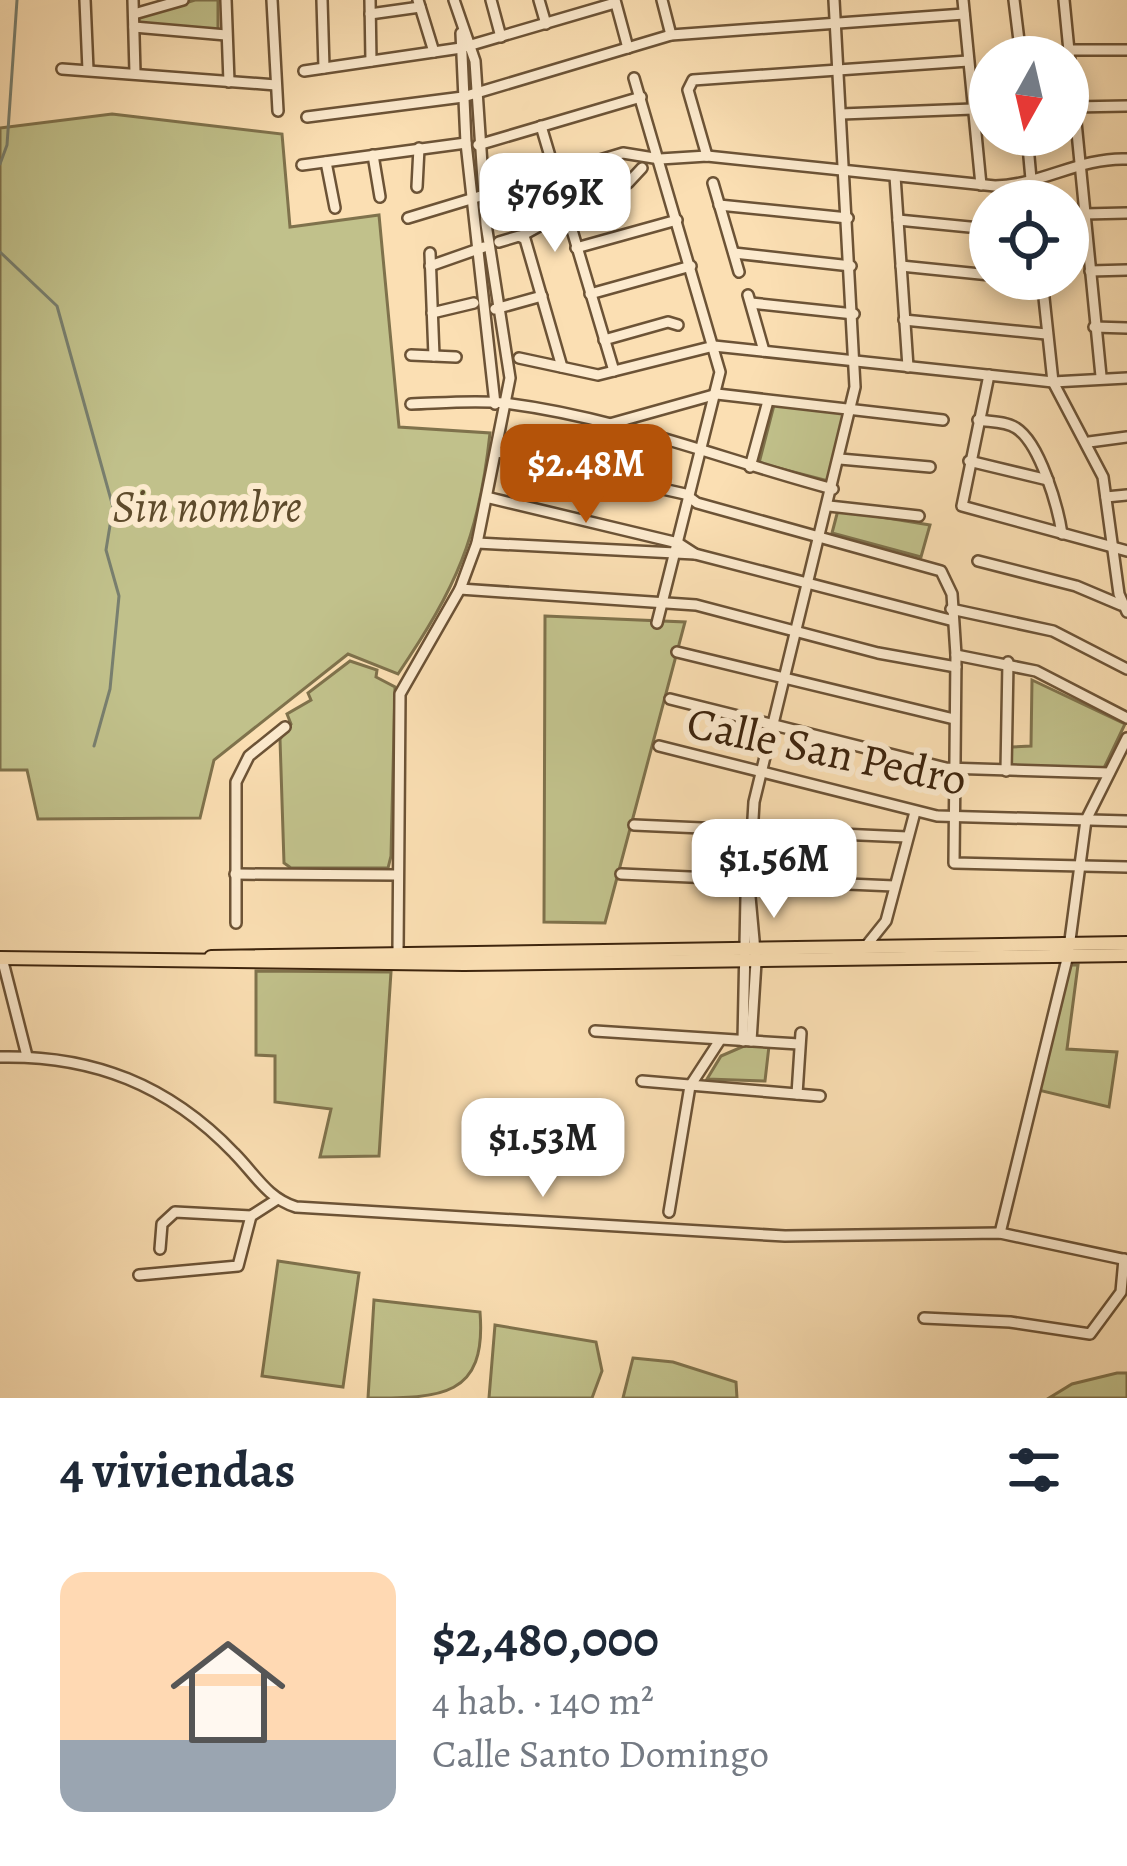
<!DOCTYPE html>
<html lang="es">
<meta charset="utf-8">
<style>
body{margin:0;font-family:Alegreya,serif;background:#f6f6f7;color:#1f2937;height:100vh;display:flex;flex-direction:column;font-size:45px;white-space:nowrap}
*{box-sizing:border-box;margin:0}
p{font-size:39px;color:#747a83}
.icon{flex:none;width:66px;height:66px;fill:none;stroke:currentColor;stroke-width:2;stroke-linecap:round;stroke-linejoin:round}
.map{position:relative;height:1398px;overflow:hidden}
.sheet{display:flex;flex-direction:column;background:#fff;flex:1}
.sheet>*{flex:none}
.needle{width:78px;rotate:188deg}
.controls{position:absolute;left:969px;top:36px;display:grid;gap:24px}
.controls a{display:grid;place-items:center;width:120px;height:120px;border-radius:50%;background:#fff;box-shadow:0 6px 18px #0003;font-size:60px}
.price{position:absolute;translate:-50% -102px;padding:0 27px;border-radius:24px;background:#fff;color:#222;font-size:39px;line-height:78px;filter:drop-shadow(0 3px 6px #0008)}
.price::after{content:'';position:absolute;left:50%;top:72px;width:36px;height:27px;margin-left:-18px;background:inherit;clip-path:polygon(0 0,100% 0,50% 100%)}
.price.current{background:#b45309;color:#fff}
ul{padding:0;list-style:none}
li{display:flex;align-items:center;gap:36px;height:300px;padding:0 60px}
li+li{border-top:3px solid #e0e1e3}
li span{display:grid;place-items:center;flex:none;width:336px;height:240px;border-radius:24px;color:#555}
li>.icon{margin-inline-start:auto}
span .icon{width:144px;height:144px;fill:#fffc;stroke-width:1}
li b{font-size:51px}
h2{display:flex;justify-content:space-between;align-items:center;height:144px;padding:0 60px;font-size:51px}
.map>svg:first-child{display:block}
</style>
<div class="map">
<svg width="1127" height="1398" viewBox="0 0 1127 1398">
<rect width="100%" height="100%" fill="#fbdfb3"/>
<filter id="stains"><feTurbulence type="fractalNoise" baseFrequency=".00167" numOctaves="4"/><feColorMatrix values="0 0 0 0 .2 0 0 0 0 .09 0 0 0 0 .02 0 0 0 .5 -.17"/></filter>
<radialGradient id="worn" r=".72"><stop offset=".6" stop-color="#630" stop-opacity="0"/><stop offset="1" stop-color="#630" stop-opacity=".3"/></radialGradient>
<g fill="#c1c18b" stroke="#7f724c" stroke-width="3">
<path d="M195,0H218V31L136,23V18Z"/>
<path d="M112,114L282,134L290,227L379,215L399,427L490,433C479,538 456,588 398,674L348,654L214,760L200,818L38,819L27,770H0V128Z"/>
<path d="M774,405L848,413L832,482L759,463Z"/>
<path d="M838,510L930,525L921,557L832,533Z"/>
<path d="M545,616L685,622L605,923L544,922Z"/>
<path d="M350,661L377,670L376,677L395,687L391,856L388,868H291L284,863L280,739L291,724L287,714L311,700L308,693Z"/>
<path d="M1032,680L1125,724L1104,768L1011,767V747L1031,746Z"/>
<path d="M1065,965H1078L1067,1049L1117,1052L1109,1107L1038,1090Z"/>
<path d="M256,971L391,972L379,1156L320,1157L331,1109L275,1102V1056L256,1055Z"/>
<path d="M744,1046H769L765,1081L707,1079L721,1056Z"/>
<path d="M278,1261L359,1273L343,1387L262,1376Z"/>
<path d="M374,1300L480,1312C487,1398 440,1398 368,1398Z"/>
<path d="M495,1325L596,1342L602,1371L592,1398H489Z"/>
<path d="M633,1358L673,1362L736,1382L737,1398H623Z"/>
<path d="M1117,1373H1127V1398H1049L1072,1384Z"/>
</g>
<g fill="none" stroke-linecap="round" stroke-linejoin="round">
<g stroke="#787f6f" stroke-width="3">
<path d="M0,164L7,145L17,0"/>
<path d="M0,252L57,306L113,507L106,550L119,596L110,689L94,746"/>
</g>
<g stroke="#6c5336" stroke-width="14">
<g id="minor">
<path d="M85,0L88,70"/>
<path d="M133,0L135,73"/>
<path d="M226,0L229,82"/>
<path d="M272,0L278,111"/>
<path d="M322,0L324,68"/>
<path d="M370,0L371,61"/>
<path d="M418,0L434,52"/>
<path d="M491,0L501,37"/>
<path d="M539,0L546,24"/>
<path d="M615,0L628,48"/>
<path d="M662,0L671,35"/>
<path d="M963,0L981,185"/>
<path d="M1014,0L1021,57"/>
<path d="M1064,0L1101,376"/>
<path d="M134,14L183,0"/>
<path d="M370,14L420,7"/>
<path d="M134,27L226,35"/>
<path d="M461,33L466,143L495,404"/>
<path d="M1069,50H1127"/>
<path d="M62,69L276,85"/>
<path d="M304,71L461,48L615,3"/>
<path d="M634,78L720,372L657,623"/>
<path d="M1073,107L1127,106"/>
<path d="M841,114L973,109"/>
<path d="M307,117L463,97L671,35L964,14"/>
<path d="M541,126L614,371"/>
<path d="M1027,135L1033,201"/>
<path d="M478,145L641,97"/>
<path d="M373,155L380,197"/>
<path d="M707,156L688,90L693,80L968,61"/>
<path d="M326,162L335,208"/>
<path d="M302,165L466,143"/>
<path d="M895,176L908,367"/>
<path d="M713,183L739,272"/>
<path d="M417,187L419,148"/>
<path d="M562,201L628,183L642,168"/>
<path d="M719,205L848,218"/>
<path d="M1084,214L1127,213"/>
<path d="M408,218L623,153L660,159L707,156L995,186C1042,185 1080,157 1127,159"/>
<path d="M898,220L990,229"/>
<path d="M521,236L541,225"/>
<path d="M499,242L519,236L525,239L562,367"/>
<path d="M576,248L677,220"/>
<path d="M430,253L434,356"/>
<path d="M734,253L851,266"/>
<path d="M430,266L484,247"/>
<path d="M901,266L990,275"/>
<path d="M1090,271L1127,270"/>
<path d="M1042,279L1053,382L1103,477L1119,594L1127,612"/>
<path d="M590,294L691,266"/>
<path d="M748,295L764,351"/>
<path d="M751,303L854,314"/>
<path d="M495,309L542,296"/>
<path d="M432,313L474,303"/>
<path d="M904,320L1046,334"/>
<path d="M1094,327L1127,328"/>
<path d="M604,340L668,322L678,325"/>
<path d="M411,355L456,357"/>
<path d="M519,358L598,375L714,346L1053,382L1127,378"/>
<path d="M989,375L962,506L1127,551"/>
<path d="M411,404C442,403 474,400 504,403C617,417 724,460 833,489"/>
<path d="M978,420C990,422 1006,421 1016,428C1040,443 1058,507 1062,534"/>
<path d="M606,425L717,394L943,420"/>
<path d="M1089,442L1127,437"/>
<path d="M498,452L685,494L697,503L941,571L952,594L956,655L954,863L1127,867"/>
<path d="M840,459L930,467"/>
<path d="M969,461L1048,480"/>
<path d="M750,467L768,401"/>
<path d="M1106,497L1127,495"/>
<path d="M490,498L678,543L695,554L950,620"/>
<path d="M829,506L919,516"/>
<path d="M477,543L695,554"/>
<path d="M978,561L1076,586L1121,605"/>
<path d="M460,589L696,605L878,653L956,667"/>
<path d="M951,609L1053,631L1127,669"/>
<path d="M677,652L954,719"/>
<path d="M956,655L1036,671L1127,718"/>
<path d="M670,699L946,768L1109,773"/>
<path d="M659,746L937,816L1127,821"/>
<path d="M1006,771L1008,662"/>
<path d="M634,825L907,837"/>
<path d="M235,874L397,875"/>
<path d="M621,874L894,886"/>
<path d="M236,923V782L249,756L285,727"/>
<path d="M866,946L886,921L915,812"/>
<path d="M398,952L400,694L460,589L477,543L510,378L486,224L475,61L454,0"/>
<path d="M2,958L27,1056"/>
<path d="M595,1031L799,1044"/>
<path d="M743,1041L746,897"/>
<path d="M751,1041L756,962L749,886L754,802L855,387L834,0"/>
<path d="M0,1057C93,1055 169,1085 234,1153C255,1174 267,1198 296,1207L785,1236L1000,1233L1127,1260"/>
<path d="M642,1081L820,1096"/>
<path d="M797,1094L801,1033"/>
<path d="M669,1212L690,1086L720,1040"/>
<path d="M1000,1233L1068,955L1086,820L1127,738"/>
<path d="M160,1249L162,1224L175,1212L251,1216L276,1200"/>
<path d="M139,1275L238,1266L251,1216"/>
<path d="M924,1318L1010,1322L1090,1334L1121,1292L1124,1259"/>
</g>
</g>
<g stroke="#3d240d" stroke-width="16">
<g id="major">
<path d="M211,957L1127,943"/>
<path d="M0,958L464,964L1127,955"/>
</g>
</g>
<use href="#minor" stroke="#fceace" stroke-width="9"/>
<use href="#major" stroke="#fbdfb3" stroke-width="12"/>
</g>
<g text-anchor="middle" stroke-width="12" stroke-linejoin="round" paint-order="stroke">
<g font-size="45" font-style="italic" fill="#5e4b2c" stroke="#fceace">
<text x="207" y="521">Sin nombre</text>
</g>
<g font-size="45" fill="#3d240d" stroke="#fceace">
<text transform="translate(827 750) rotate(12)" y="16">Calle San Pedro</text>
</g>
</g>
<rect width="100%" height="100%" filter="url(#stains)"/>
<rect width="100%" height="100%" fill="url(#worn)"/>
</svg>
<div class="controls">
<a><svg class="needle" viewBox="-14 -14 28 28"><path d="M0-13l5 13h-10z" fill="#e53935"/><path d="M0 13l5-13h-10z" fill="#747a83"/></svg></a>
<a><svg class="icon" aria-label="locate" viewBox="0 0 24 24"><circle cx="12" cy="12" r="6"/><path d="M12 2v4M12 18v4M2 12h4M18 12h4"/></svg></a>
</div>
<b class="price" style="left:555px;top:255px">$769K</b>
<b class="price current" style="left:586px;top:526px">$2.48M</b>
<b class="price" style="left:774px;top:921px">$1.56M</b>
<b class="price" style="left:543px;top:1200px">$1.53M</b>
</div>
<section class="sheet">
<h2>4 viviendas<svg class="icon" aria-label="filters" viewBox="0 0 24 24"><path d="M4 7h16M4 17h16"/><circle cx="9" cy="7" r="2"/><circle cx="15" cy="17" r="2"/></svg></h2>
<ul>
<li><span style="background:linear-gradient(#ffd9b3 70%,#9aa5b1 0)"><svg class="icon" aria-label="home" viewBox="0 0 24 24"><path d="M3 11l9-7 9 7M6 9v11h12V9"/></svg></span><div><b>$2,480,000</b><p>4 hab. · 140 m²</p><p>Calle Santo Domingo</p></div></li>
</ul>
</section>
